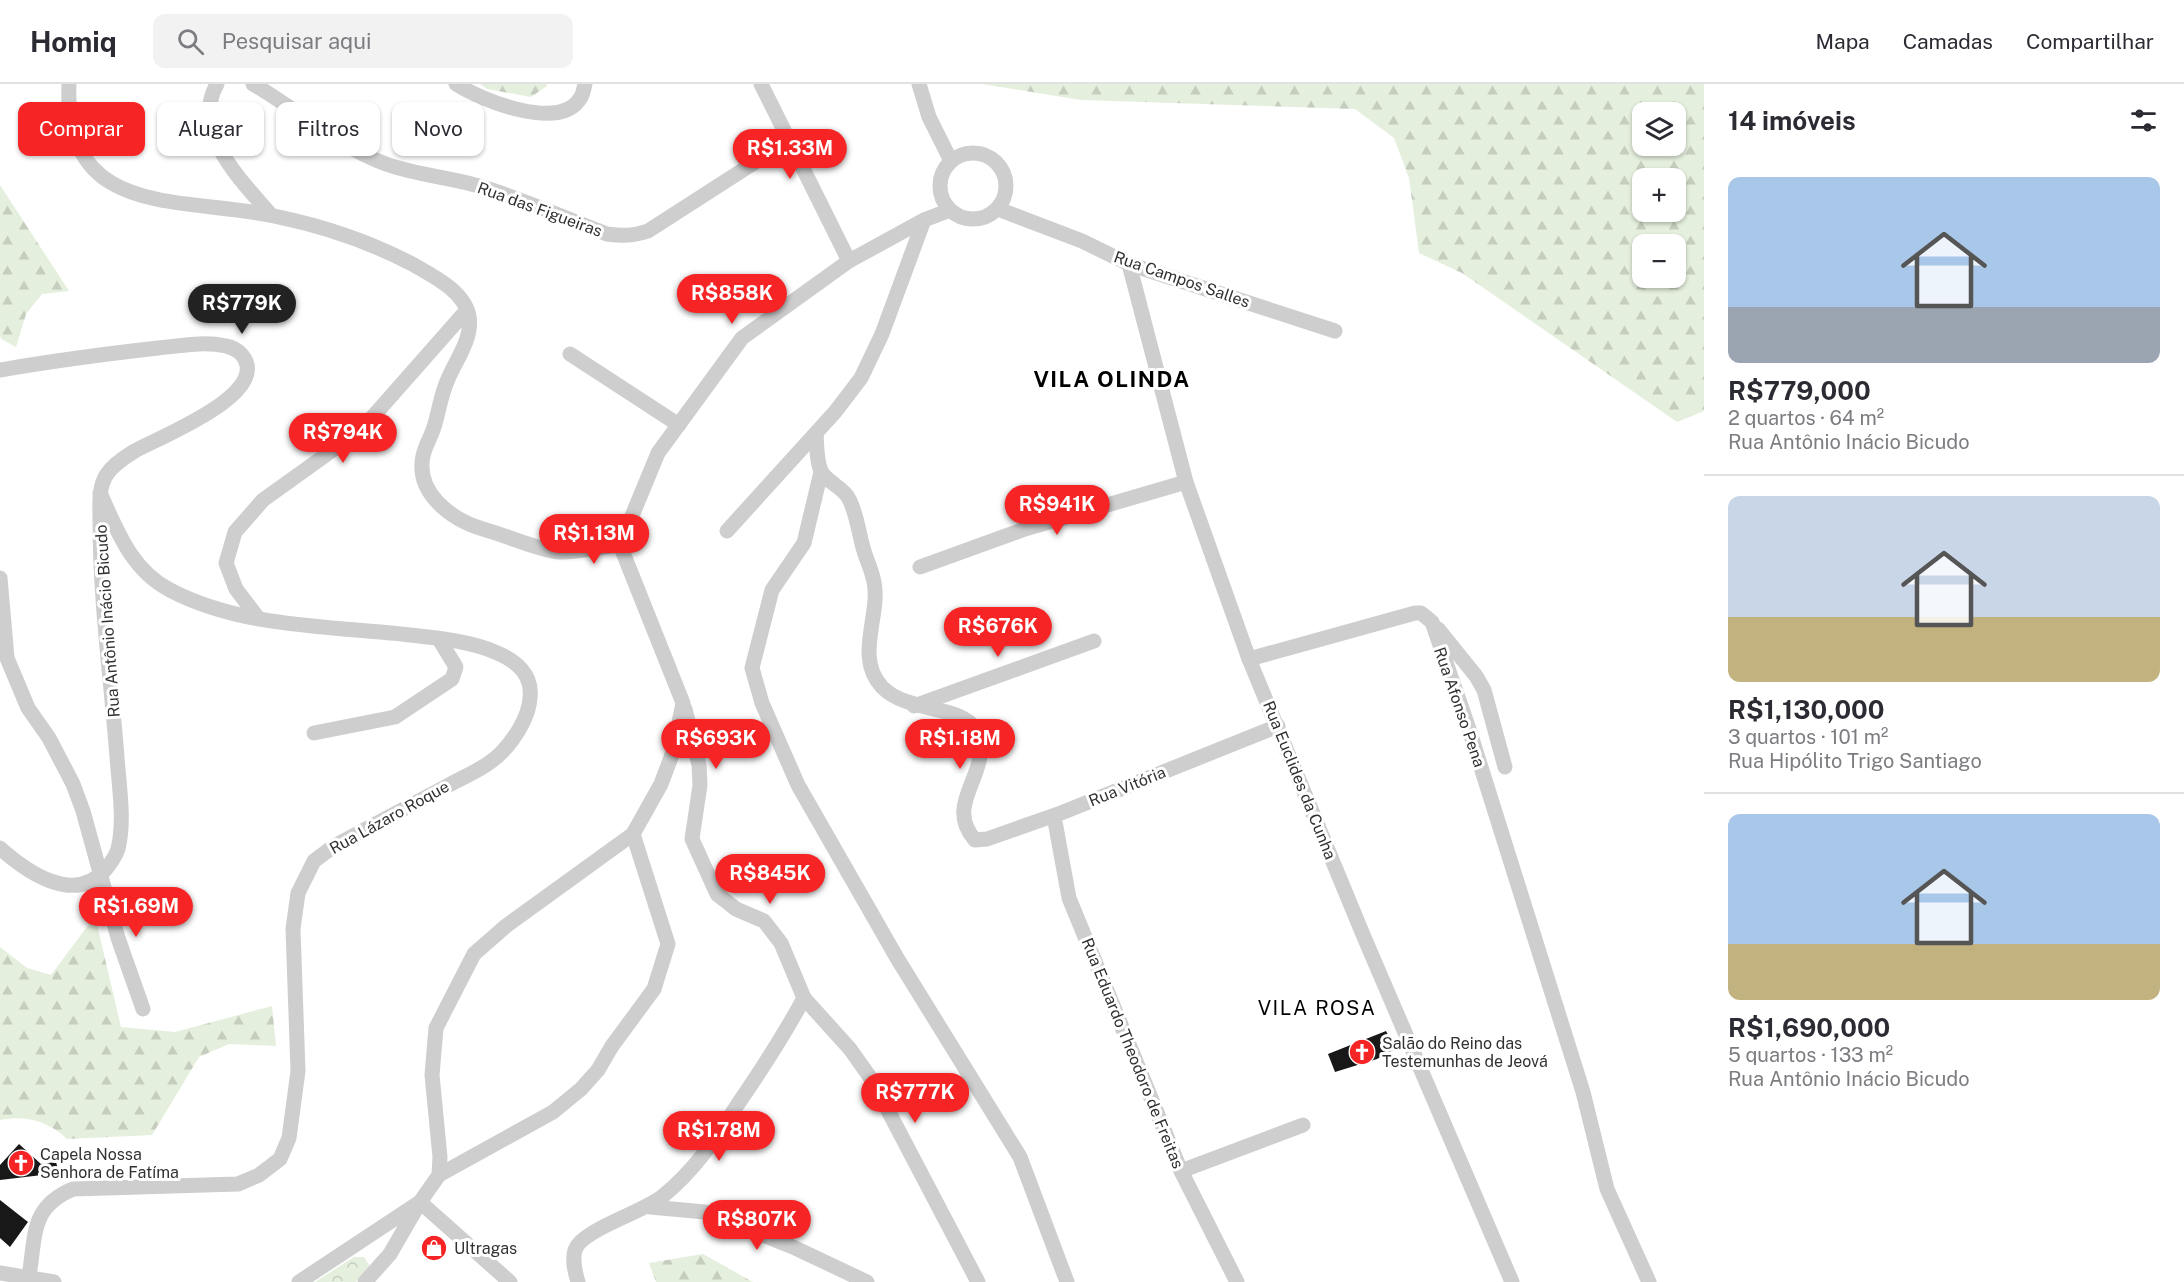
<!DOCTYPE html>
<html lang="pt">
<meta charset="utf-8">
<style>
body{margin:0;font-family:"Public Sans",sans-serif;background:#f2f2f3;color:#2b2b33;height:100vh;display:flex;flex-direction:column;font-size:22px;white-space:nowrap}
*{box-sizing:border-box;margin:0}
p{font-size:20px;color:#7c7c81}
.icon{flex:none;width:33px;height:33px;fill:none;stroke:currentColor;stroke-width:2;stroke-linecap:round;stroke-linejoin:round}
.map{position:relative;flex:1;overflow:hidden}
.drawer{display:flex;flex-direction:column;background:#fff;width:480px}
.drawer>*{flex:none}
.banner{position:absolute;left:18px;top:18px;width:570px;height:54px;display:flex;gap:12px}
.fabs{position:absolute;left:1632px;top:18px;display:grid;gap:12px}
.fabs a{display:grid;place-items:center;width:54px;height:54px;border-radius:12px;background:#fff;box-shadow:0 2px 4px #0004;font-size:30px}
.price{position:absolute;translate:-50% -51px;padding:0 14px;border-radius:21px;background:#f62424;color:#fff;font-size:20px;line-height:39px;filter:drop-shadow(0 2px 3px #0008)}
.price::after{content:'';position:absolute;left:50%;top:36px;width:18px;height:14px;margin-left:-9px;background:inherit;clip-path:polygon(0 0,100% 0,50% 100%)}
.price.current{background:#222;color:#fff}
ul{padding:0;list-style:none}
li{display:grid;align-content:center;gap:12px;height:318px;padding:0 24px}
li+li{border-top:2px solid #e1e1e2}
li span{display:grid;place-items:center;height:186px;border-radius:12px;color:#555}
li>.icon{margin-inline-start:auto}
span .icon{width:108px;height:108px;fill:#fffc;stroke-width:1}
li b{font-size:26px}
h2{display:flex;justify-content:space-between;align-items:center;height:72px;padding:0 24px;font-size:26px}
.tag{padding:0 21px;border-radius:12px;background:#fff;box-shadow:0 2px 4px #0004;font-size:21px;line-height:54px}
.tag.current{background:#f62424;color:#fff}
header{display:flex;align-items:center;gap:36px;box-sizing:border-box;height:84px;padding:0 30px;background:#fff;border-bottom:2px solid #e1e1e2}
header strong{font-size:28px}
nav{display:flex;gap:33px;margin-inline-start:auto;font-size:21px}
.search{width:420px;height:54px;background:#f2f2f3;display:flex;align-items:center;gap:15px;box-sizing:border-box;padding:0 21px;border-radius:12px;color:#7c7c81;font-size:22px}
main{display:flex;flex:1;min-height:0}
.map>svg:first-child{display:block}
</style>
<header>
<strong>Homiq</strong>
<div class="search"><svg class="icon" aria-label="search" viewBox="0 0 24 24"><circle cx="10" cy="10" r="6"/><path d="M15 15l6 6"/></svg>Pesquisar aqui</div>
<nav><a>Mapa</a><a>Camadas</a><a>Compartilhar</a></nav>
</header>
<main>
<div class="map">
<svg width="1704" height="1198" viewBox="0 0 1704 1198">
<defs>
<pattern id="forest-firs" width="22" height="20" patternUnits="userSpaceOnUse" patternTransform="scale(1.5)"><rect width="22" height="20" fill="#e5efdd"/><path d="M5 1l3.5 6h-7zM16 11l3.5 6h-7z" fill="#c5cdbe"/></pattern>
<pattern id="park-crowns" width="20" height="18" patternUnits="userSpaceOnUse" patternTransform="scale(1.5)"><rect width="20" height="18" fill="#e5efdd"/><path d="M2 6a3 3 0 1 1 6 0M12 15a3 3 0 1 1 6 0" fill="none" stroke="#c5cdbe"/></pattern>
</defs>
<rect width="100%" height="100%" fill="#fff"/>
<g fill="url(#forest-firs)" fill-rule="evenodd">
<path d="M480,0H546L547,2L531,13L487,5Z"/>
<path d="M982,0H1704V327L1677,338L1462,189L1419,169L1409,94L1394,54L1355,25L1081,16ZM1676,28V62H1642V28ZM1676,94V128H1642V94ZM1676,160V194H1642V160Z"/>
<path d="M0,101L69,207L42,210L26,230L16,263L1,255L0,251Z"/>
<path d="M95,832L121,943L175,948L272,922L276,962L229,960L199,973L152,1051L67,1055C48,1037 25,1031 0,1036V863L27,884L51,891Z"/>
<path d="M703,1170L753,1198H656L649,1179Z"/>
</g>
<path fill="url(#park-crowns)" d="M354,1173H364L370,1182L356,1198H315Z"/>
<g fill="#181818">
<path d="M1386,947L1395,965L1377,975L1335,988L1328,970Z"/>
<path d="M19,1060L41,1080L56,1078L59,1089L0,1096V1081Z"/>
<path d="M0,1116L28,1138L10,1163L0,1154Z"/>
</g>
<g fill="none" stroke-linecap="round" stroke-linejoin="round">
<g stroke="#cecece" stroke-width="15">
<path d="M69,0C63,136 183,112 274,132C323,142 369,157 414,181C433,192 464,207 469,232C473,254 456,276 448,295C441,310 439,327 434,343C431,353 425,362 423,372C415,409 452,436 483,445C502,450 544,468 561,468C580,468 600,463 620,461L683,619L673,668L661,700L633,750L506,842L474,870L436,944L432,991L440,1073L439,1091L420,1118L299,1198"/>
<path d="M217,0C190,48 243,98 271,131"/>
<path d="M253,0C298,26 336,62 386,80C416,91 449,93 479,102C523,115 564,134 607,150C623,152 633,152 648,147L788,57"/>
<path d="M456,0C481,16 561,49 581,13C583,10 584,4 585,0"/>
<path d="M761,0L849,177"/>
<path d="M919,0L929,33L951,77"/>
<circle cx="973" cy="102" r="33"/>
<path d="M998,125L1082,157L1129,180L1335,247"/>
<path d="M1129,180L1186,398L1249,575L1364,853L1512,1198"/>
<path d="M570,270L679,341"/>
<path d="M0,286C52,277 105,270 158,264C180,262 204,257 226,262C232,263 239,267 242,271C274,310 154,355 133,368C125,373 113,381 107,390C98,403 100,421 100,437C100,516 111,595 117,673C119,702 125,737 118,765C115,774 111,779 105,786C74,821 27,788 0,764"/>
<path d="M816,350C817,360 816,381 823,390C829,399 844,404 849,415C857,430 859,451 864,467C867,477 872,487 874,498C881,531 854,573 882,603C907,629 962,621 975,645C997,688 941,717 975,756L987,755L1061,729L1278,642"/>
<path d="M821,388L804,459L772,506L764,537L752,584L762,619L798,701L897,874L1020,1073L1067,1198"/>
<path d="M727,447L835,328L861,294L882,250L924,136"/>
<path d="M620,461L658,369L742,254L849,177L924,136L950,126"/>
<path d="M920,483L1025,445L1186,398"/>
<path d="M0,494L7,574L28,624L49,654L73,700L83,727L118,854L143,925"/>
<path d="M258,534L236,505L226,479L235,448L263,416L362,345L467,226"/>
<path d="M1438,545L1476,592L1484,606L1505,683"/>
<path d="M1249,575L1415,529H1421L1432,538L1469,645L1583,1008L1607,1105L1649,1198"/>
<path d="M914,622L1094,557"/>
<path d="M685,625L699,681L700,701L692,755L717,810L736,825L764,837L781,859L804,914L850,965L872,996L978,1198"/>
<path d="M314,649L395,633L452,595L456,583L439,555"/>
<path d="M1054,732L1069,814L1181,1087L1237,1198"/>
<path d="M1181,1087L1303,1041"/>
<path d="M439,1091L553,1028L581,1005L598,986L612,962L654,905L668,860L633,750"/>
<path d="M650,1123L705,1128L793,1163L867,1198"/>
<path d="M0,1189L54,1198"/>
<path d="M29,1192C36,1151 30,1123 73,1105L238,1100L259,1091L280,1075L289,1054L298,987L293,845L298,809L314,777L334,762C372,742 409,722 447,702C465,692 486,684 501,669C514,656 529,633 530,614C533,590 515,576 495,568C469,557 437,554 410,551C331,542 242,544 170,506C131,486 117,446 100,409"/>
<path d="M365,1198L390,1170L420,1118L510,1198"/>
<path d="M578,1198C575,1188 572,1177 575,1166C581,1146 644,1128 663,1112C695,1086 716,1054 738,1020C762,985 784,951 804,914"/>
</g>
</g>
<defs>
<g id="church-disc" transform="scale(1.35)"><circle r="9.5" fill="#f62424" stroke="#fff"/><path d="M-1.2-6h2.4v3.5h3.3v2.4h-3.3V6h-2.4V-.1h-3.3v-2.4h3.3Z" fill="#fff"/></g>
<g id="shop-disc" transform="scale(1.35)"><circle r="9.5" fill="#f62424" stroke="#fff"/><path d="M-5-2.5h2.3a2.7 3.5 0 0 1 5.4 0H5L5.5 6h-11ZM-1.5-2.5h3a1.5 2.3 0 0 0-3 0Z" fill="#fff"/></g>
</defs>
<g fill-rule="evenodd">
<use href="#church-disc" x="1362" y="968"/>
<use href="#church-disc" x="21" y="1079"/>
<use href="#shop-disc" x="434" y="1164"/>
</g>
<g text-anchor="middle" stroke-width="6" stroke-linejoin="round" paint-order="stroke">
<g font-size="16" fill="#313131" stroke="#fff">
<text transform="translate(540 125) rotate(20)" y="6">Rua das Figueiras</text>
<text transform="translate(1182 195) rotate(19)" y="6">Rua Campos Salles</text>
<text transform="translate(107 537) rotate(-94)" y="6">Rua Antônio Inácio Bicudo</text>
<text transform="translate(1460 623) rotate(71)" y="6">Rua Afonso Pena</text>
<text transform="translate(1300 696) rotate(68)" y="6">Rua Euclides da Cunha</text>
<text transform="translate(1127 702) rotate(-22)" y="6">Rua Vitória</text>
<text transform="translate(389 733) rotate(-29)" y="6">Rua Lázaro Roque</text>
<text transform="translate(1133 969) rotate(68)" y="6">Rua Eduardo Theodoro de Freitas</text>
</g>
<g font-size="16" fill="#313131" stroke="#fff" text-anchor="start">
<text x="1382" y="965">Salão do Reino das<tspan x="1382" dy="18">Testemunhas de Jeová</tspan></text>
<text x="40" y="1076">Capela Nossa<tspan x="40" dy="18">Senhora de Fatíma</tspan></text>
<text x="454" y="1170">Ultragas</text>
</g>
<g font-size="20" letter-spacing="1.5" fill="#000" stroke="#fff">
<text x="1317" y="931">VILA ROSA</text>
</g>
<g font-size="22" font-weight="bold" letter-spacing="1.5" fill="#000" stroke="#fff">
<text x="1112" y="303">VILA OLINDA</text>
</g>
</g>
</svg>
<div class="fabs">
<a><svg class="icon" aria-label="layers" viewBox="0 0 24 24"><path d="M12 4l9 5-9 5-9-5zM3 14l9 5 9-5"/></svg></a>
<a>+</a>
<a>−</a>
</div>
<b class="price" style="left:790px;top:96px">R$1.33M</b>
<b class="price" style="left:732px;top:241px">R$858K</b>
<b class="price current" style="left:242px;top:251px">R$779K</b>
<b class="price" style="left:343px;top:380px">R$794K</b>
<b class="price" style="left:1057px;top:452px">R$941K</b>
<b class="price" style="left:594px;top:481px">R$1.13M</b>
<b class="price" style="left:998px;top:574px">R$676K</b>
<b class="price" style="left:716px;top:686px">R$693K</b>
<b class="price" style="left:960px;top:686px">R$1.18M</b>
<b class="price" style="left:770px;top:821px">R$845K</b>
<b class="price" style="left:136px;top:854px">R$1.69M</b>
<b class="price" style="left:915px;top:1040px">R$777K</b>
<b class="price" style="left:719px;top:1078px">R$1.78M</b>
<b class="price" style="left:757px;top:1167px">R$807K</b>
<div class="banner">
<a class="tag current">Comprar</a>
<a class="tag">Alugar</a>
<a class="tag">Filtros</a>
<a class="tag">Novo</a>
</div>
</div>
<section class="drawer">
<h2>14 imóveis<svg class="icon" aria-label="filters" viewBox="0 0 24 24"><path d="M4 7h16M4 17h16"/><circle cx="9" cy="7" r="2"/><circle cx="15" cy="17" r="2"/></svg></h2>
<ul>
<li><span style="background:linear-gradient(#a9c7e8 70%,#9aa5b1 0)"><svg class="icon" aria-label="home" viewBox="0 0 24 24"><path d="M3 11l9-7 9 7M6 9v11h12V9"/></svg></span><div><b>R$779,000</b><p>2 quartos · 64 m²</p><p>Rua Antônio Inácio Bicudo</p></div></li>
<li><span style="background:linear-gradient(#c9d6e8 65%,#c2b280 0)"><svg class="icon" aria-label="home" viewBox="0 0 24 24"><path d="M3 11l9-7 9 7M6 9v11h12V9"/></svg></span><div><b>R$1,130,000</b><p>3 quartos · 101 m²</p><p>Rua Hipólito Trigo Santiago</p></div></li>
<li><span style="background:linear-gradient(#a9c7e8 70%,#c2b280 0)"><svg class="icon" aria-label="home" viewBox="0 0 24 24"><path d="M3 11l9-7 9 7M6 9v11h12V9"/></svg></span><div><b>R$1,690,000</b><p>5 quartos · 133 m²</p><p>Rua Antônio Inácio Bicudo</p></div></li>
</ul>
</section>
</main>
